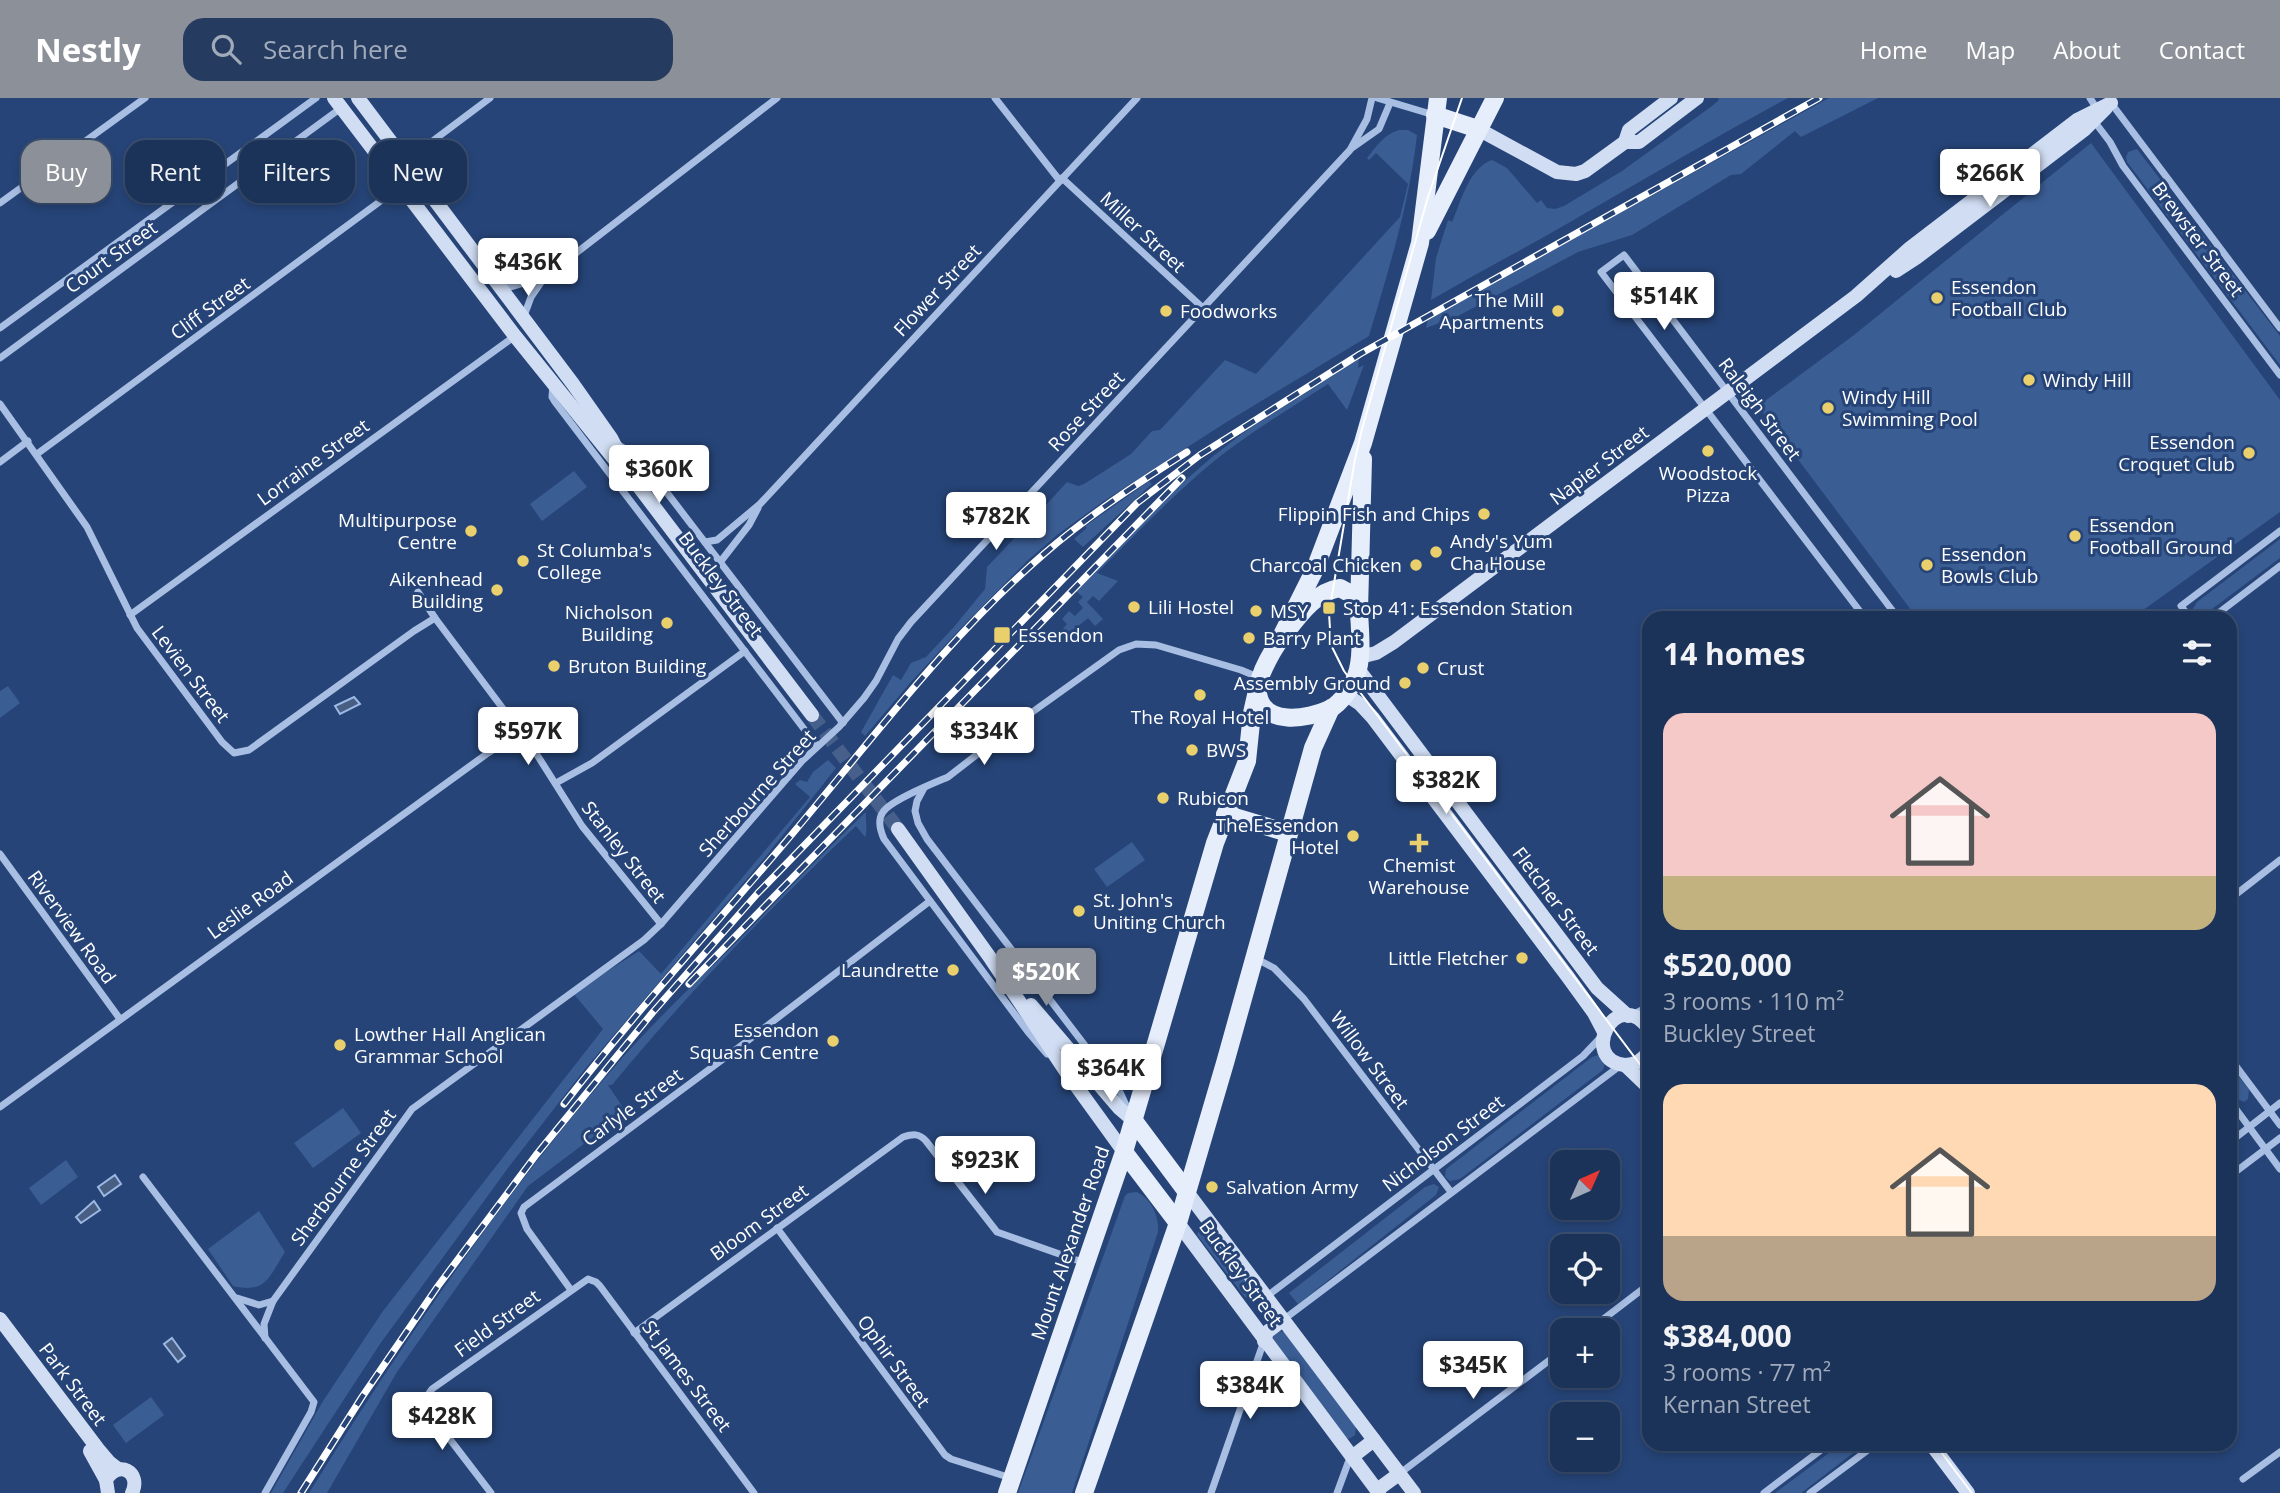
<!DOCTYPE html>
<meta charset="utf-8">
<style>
body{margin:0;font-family:"Open Sans",sans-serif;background:#253b5f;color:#f1f3f6;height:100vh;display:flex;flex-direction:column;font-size:26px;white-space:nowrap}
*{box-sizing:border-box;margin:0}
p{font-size:23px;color:#a0aaba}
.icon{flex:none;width:38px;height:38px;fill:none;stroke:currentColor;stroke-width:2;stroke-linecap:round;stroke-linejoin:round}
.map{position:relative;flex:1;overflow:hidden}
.drawer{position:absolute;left:1642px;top:513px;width:595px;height:840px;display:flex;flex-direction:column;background:#1c3359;border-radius:21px;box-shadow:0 4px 10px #0003,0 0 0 2px #3a4e6f}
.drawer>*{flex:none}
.banner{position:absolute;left:21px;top:42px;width:665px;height:63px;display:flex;gap:14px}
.needle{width:46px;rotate:45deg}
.buttons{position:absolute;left:1550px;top:1052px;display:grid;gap:14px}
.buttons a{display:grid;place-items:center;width:70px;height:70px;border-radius:14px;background:#1c3359;box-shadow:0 4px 10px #0003,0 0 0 2px #3a4e6f;font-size:35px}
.price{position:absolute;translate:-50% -60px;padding:0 16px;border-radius:7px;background:#fff;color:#222;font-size:23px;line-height:46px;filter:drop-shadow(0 2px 4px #0008)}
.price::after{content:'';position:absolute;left:50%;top:42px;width:21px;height:16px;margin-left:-10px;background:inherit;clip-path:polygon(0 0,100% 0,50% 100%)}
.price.active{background:#8c9099;color:#fff}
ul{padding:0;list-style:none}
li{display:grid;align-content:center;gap:14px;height:371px;padding:0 21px}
li span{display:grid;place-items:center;height:217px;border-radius:21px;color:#555}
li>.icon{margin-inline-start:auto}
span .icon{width:126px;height:126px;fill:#fffc;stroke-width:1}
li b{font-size:30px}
h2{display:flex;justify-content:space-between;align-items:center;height:84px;padding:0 21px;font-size:30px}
.chip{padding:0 24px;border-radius:21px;background:#1c3359;box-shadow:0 4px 10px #0003,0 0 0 2px #3a4e6f;font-size:24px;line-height:63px}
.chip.active{background:#8c9099;color:#fff}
header{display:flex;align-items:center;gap:42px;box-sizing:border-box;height:98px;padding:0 35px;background:#8c9099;color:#fff}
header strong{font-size:33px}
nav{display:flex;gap:38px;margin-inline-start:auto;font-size:24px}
.search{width:490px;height:63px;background:#253b5f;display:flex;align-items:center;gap:18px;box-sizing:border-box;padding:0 24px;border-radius:21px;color:#a0aaba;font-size:26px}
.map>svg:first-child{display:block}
</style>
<header>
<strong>Nestly</strong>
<div class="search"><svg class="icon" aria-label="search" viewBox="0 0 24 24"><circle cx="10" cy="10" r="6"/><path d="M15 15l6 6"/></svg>Search here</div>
<nav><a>Home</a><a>Map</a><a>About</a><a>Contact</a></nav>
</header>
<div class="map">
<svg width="2280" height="1395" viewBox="0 0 2280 1395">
<rect width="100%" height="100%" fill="#264477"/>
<g fill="#3a5d94">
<path d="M1718,0H1788C1721,36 1655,75 1589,113C1537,144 1484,171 1431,202L1436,160L1448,122L1452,124C1461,103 1469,70 1492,62L1507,70L1537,105L1541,102L1547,110L1555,111L1564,108L1622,73L1712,8L1719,2Z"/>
<path d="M1829,0H1878L1801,39L1795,33L1741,76L1731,77L1632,137L1578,154L1458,218L1426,230L1428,221Z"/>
<path d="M1399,32H1408L1417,37C1409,108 1389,170 1369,238L1225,325L1104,403L1057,437L1027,463L962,529L910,585L865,638L861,634L893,577L901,582L911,565L926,559L953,530L985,491L987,469L1022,432L1035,441L1041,435L1035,419L1067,384L1078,388L1084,386L1131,356L1152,333L1160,332L1225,262L1256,276L1400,119L1408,86L1376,55L1369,62L1367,60C1376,49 1384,36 1399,32Z"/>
<path d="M2091,45L2280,302V414L2132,520H1917L1758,308L1854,237Z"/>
<path d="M2137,51L2280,238V267L2127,64L2126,59L2128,54Z"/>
<path d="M1359,261L1358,270L1364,267L1347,312L1328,286C1289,311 1249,335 1213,364C1172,398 1135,437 1097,475L1118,483L1099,503L1093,498L1087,504L1103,521L1095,528L1088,520L1069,536L1060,534L1067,526L1062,521L1069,513L1075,518L1083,510L1078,504L1083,499L1076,493L1079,489L1179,388L1212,359L1247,332Z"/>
<path d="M574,373L587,389L542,423L530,406Z"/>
<path d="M1149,383L1152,386L1083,449L1074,441L1087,430L1085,428L1091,424Z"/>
<path d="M2280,441V460L2204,517L2201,519L2194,517L2192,512L2197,504Z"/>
<path d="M8,588L20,605L0,620V593Z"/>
<path d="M828,662L836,670L763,762L585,971L511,1066L380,1246L283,1395H271L323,1303L383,1213L603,931L573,895L639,853L661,876L810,699L795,686L800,682L807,684L813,674Z"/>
<path d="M866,714C865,722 868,733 865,739L856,728C770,810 687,896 612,987H608L626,1014L528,1088L397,1274L327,1395H309C400,1249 497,1105 610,974C650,927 695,885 739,842C781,799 822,755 866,714Z"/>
<path d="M1132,744L1145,762L1107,789L1094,771Z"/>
<path d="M1598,957L1602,959L1605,965L1603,972L1460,1081L1450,1083L1445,1079L1446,1071L1592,959Z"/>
<path d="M2230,967L2249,992L2248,1001L2244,1004C2226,997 2229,983 2230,967Z"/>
<path d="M343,1010L361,1035L313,1070L294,1045Z"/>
<path d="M66,1062L78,1079L41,1107L29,1090Z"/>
<path d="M1434,1086L1439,1089L1436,1097L1298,1206L1289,1195L1425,1089Z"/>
<path d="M1137,1094C1152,1102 1159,1118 1158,1134L1072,1395H1018L1125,1098L1128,1095Z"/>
<path d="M259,1113L285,1154C269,1179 266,1196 233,1188L208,1151Z"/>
<path d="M1201,1126L1254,1194L1252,1201L1245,1199L1197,1137Z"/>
<path d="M1278,1233L1285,1234L1356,1328L1355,1337L1349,1341L1343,1339L1273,1243V1238Z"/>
<path d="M151,1299L164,1317L126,1345L113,1327Z"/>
<path d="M1841,1346H1865L1801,1395H1775Z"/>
</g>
<g fill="#485e83" stroke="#9cb8e3" stroke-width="2">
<path d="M354,599L360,606L340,616L335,608Z"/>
<path d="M115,1077L121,1086L104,1098L98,1089Z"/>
<path d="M94,1103L100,1112L81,1125L76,1119Z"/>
<path d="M172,1240L185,1258L178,1264L164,1246Z"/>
</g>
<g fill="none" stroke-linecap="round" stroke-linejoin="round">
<path stroke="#47608b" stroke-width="14" stroke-dasharray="14 7" stroke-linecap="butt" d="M812,617L898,731"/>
<g stroke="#a8bee2" stroke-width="7">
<path d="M995,0L1060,83"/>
<path d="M1377,0L1434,17"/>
<path d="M2090,0L2097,11"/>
<path d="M2111,5L2280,230"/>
<path d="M2094,23L2110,44L2123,68L2280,277"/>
<path d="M1352,50L1379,31L1390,5"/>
<path d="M406,63L490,0"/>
<path d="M1062,80L1203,210"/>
<path d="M0,105L145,0"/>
<path d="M503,191L545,179L777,0"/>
<path d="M524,218L531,199L544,180"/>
<path d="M0,230L316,0"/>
<path d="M0,260L341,10"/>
<path d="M553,286L552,299L555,304L817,648"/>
<path d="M0,306L87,429L137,530L222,644L234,655L249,652L414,533L435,520"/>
<path d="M617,346L632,355L655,379L843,625"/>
<path d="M37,356L401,88"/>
<path d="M0,364L28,343"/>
<path d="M705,444L717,442L760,406L1137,0"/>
<path d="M721,463L749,427L758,410"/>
<path d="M418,494L435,520L534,652L582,728L661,826"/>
<path d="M130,517L515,238"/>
<path d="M1865,520L1601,174L1624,157L1898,520"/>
<path d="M2190,520L2181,508L2280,433"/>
<path d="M2212,520L2280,468"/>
<path d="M556,685L592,665L745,553"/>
<path d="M924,690L917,703L915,713L918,725L927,741L1119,992L1130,1016"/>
<path d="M0,756L120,921"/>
<path d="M2230,801L2280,762"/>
<path d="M1255,860L1274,870L1304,901L1451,1094"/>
<path d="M1634,916L1648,909"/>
<path d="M1047,956L1028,934L884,741C880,732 877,722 883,714C891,702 934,685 948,679L1024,620L1119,552L1136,546L1156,547L1241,572L1260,580"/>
<path d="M2230,960L2280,1027"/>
<path d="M2230,1003L2280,1071"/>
<path d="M0,1009L488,655L521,634"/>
<path d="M2230,1044L2280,1005"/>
<path d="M2230,1078L2280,1040"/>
<path d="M143,1079L314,1304L311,1314L265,1395"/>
<path d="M777,1130L945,1357L951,1361L1011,1380"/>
<path d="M571,1192L527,1131L521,1115L524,1109L742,947L930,803"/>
<path d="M1266,1199L1583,958L1602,938"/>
<path d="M237,1200L259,1207L273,1203"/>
<path d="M1283,1222L1621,967"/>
<path d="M1589,1232L1648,1187"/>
<path d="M634,1235L903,1039C913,1036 919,1035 926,1043L997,1134L1085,1165"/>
<path d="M265,1240L264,1226L273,1203L412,1011L644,842L661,826L802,663L839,629L864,600L876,583L898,541L911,524L1350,52L1367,21L1372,0"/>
<path d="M1399,1376L1563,1252"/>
<path d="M2243,1381L2280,1354"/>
<path d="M491,1395L429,1314L425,1301L432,1291L588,1181L596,1184L600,1188L754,1395"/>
<path d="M1211,1395L1264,1243"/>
<path d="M1337,1395L1348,1365L1352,1359"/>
<path d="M1764,1395L1829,1346"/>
<path d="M1810,1395L1876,1346"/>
</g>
<g stroke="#d0ddf3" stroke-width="14">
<path d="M334,0L515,238L619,367"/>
<path d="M358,0L573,286L611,340L630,377L812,617"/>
<path d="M1478,31L1557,74L1576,76L1585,73L1625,44H1639L1697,0"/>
<path d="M1625,44L1629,32L1671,0"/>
<path d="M1896,173L1916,160L2084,32L2106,10"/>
<path d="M1360,559L1376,555L1394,544L1856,198L1910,150L2077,22L2111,5"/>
<path d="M1358,571L1597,890L1628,918"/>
<path d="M1345,596L1360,606L1373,620L1568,879L1594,915L1604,934"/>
<path d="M898,731L991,861L1069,978L1124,1054"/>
<path d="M1031,907L1119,1010L1134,1023"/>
<path d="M1648,930C1616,887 1578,962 1625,967C1635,967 1643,962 1648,954"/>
<path d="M1625,967L1648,989"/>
<path d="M1187,1094L1414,1395"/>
<path d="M1178,1125L1379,1395"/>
<path d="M0,1221L98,1351L109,1364L118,1371"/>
<path d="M1264,1243L1267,1234L1283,1222"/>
<path d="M1931,1346L1968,1395"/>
<path d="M90,1353L106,1382"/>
<path d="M1352,1359L1374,1342"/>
<path d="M1377,1392L1399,1376"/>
<path d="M108,1395L106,1382C118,1361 142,1374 132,1395"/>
</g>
<g stroke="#e6edfb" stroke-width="18">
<path d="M1435,17L1478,31"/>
<path d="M1427,133L1495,0"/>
<path d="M1359,513L1353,497L1340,490C1317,493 1300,516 1287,533C1276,546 1256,578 1258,595C1262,629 1308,621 1330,611C1341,605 1352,589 1356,578C1363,559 1360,534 1359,514V513C1360,462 1362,411 1363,361"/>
<path d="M1279,543L1315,471L1363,345L1420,145L1438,0"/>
<path d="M1225,716L1288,735"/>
<path d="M1134,1023L1187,1094"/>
<path d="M1124,1054L1178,1125"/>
<path d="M1007,1395L1124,1054L1215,745L1247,663L1252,615L1259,584"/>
<path d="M1084,1395L1178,1125L1225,965L1313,650L1331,610"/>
</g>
<g stroke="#fff" stroke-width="2">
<path d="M1462,0L1428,99L1362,331L1355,361L1329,515L1331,547L1344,573L1648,977"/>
<path d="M1935,1346L1972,1395"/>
</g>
<g stroke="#fff" stroke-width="7">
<g id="rail">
<path d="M689,886L1182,380"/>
<path d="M564,1006C637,912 717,825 793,735C874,639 950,537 1045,455C1089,417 1138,385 1187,354"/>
<path d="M301,1395L362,1299L438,1188L536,1057L653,914L757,796L1137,405L1200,357L1360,256L1819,0"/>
</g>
</g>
<use href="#rail" stroke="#264477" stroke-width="4.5" stroke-dasharray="13" stroke-linecap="butt"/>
</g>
<g fill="#eacf6d" stroke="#264477" stroke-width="2.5">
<circle cx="1937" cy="200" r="7"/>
<circle cx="1166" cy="213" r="7"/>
<circle cx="1558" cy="213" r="7"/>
<circle cx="2029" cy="282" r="7"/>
<circle cx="1828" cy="310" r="7"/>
<circle cx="1708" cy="353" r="7"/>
<circle cx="2249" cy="355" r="7"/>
<circle cx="1484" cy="416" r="7"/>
<circle cx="471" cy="433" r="7"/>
<circle cx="2075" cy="438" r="7"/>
<circle cx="1436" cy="454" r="7"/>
<circle cx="523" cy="463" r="7"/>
<circle cx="1416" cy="467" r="7"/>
<circle cx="1927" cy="467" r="7"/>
<circle cx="497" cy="492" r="7"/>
<circle cx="1134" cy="509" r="7"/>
<rect x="1322" y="503" width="14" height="14" rx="3.5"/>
<circle cx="1256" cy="513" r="7"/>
<circle cx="667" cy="525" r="7"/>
<rect x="993" y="528" width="18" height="18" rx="3.5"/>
<circle cx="1249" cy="540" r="7"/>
<circle cx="554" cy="568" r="7"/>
<circle cx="1423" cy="570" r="7"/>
<circle cx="1405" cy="585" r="7"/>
<circle cx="1200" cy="597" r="7"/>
<circle cx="1192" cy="652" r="7"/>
<circle cx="1163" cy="700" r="7"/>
<circle cx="1353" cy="738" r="7"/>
<path d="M1415.5 734.5h7v7h7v7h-7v7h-7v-7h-7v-7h7z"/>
<circle cx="1079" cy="813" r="7"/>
<circle cx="1522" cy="860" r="7"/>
<circle cx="953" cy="872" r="7"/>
<circle cx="833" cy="943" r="7"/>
<circle cx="340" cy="947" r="7"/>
<circle cx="1212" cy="1089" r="7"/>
</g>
<g text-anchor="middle" stroke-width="6" stroke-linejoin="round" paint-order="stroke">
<g font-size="19" fill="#fff" stroke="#264477">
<text transform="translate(1143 134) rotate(43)" y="7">Miller Street</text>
<text transform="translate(2198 141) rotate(53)" y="7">Brewster Street</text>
<text transform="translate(111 159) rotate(-36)" y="7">Court Street</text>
<text transform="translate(937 192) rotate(-47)" y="7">Flower Street</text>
<text transform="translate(210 210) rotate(-36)" y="7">Cliff Street</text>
<text transform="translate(1760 311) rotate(53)" y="7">Raleigh Street</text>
<text transform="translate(1086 313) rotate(-47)" y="7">Rose Street</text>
<text transform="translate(313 364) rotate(-36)" y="7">Lorraine Street</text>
<text transform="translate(1599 367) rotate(-37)" y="7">Napier Street</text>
<text transform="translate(721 486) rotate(53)" y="7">Buckley Street</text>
<text transform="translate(191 576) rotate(53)" y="7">Levien Street</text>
<text transform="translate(757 695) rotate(-48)" y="7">Sherbourne Street</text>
<text transform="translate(624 754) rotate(52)" y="7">Stanley Street</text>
<text transform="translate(1556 803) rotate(53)" y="7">Fletcher Street</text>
<text transform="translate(250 807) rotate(-36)" y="7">Leslie Road</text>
<text transform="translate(72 829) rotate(54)" y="7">Riverview Road</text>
<text transform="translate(1370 962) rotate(53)" y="7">Willow Street</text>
<text transform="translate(632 1009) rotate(-36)" y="7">Carlyle Street</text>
<text transform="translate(1443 1045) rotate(-37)" y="7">Nicholson Street</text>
<text transform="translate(343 1079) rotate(-54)" y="7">Sherbourne Street</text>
<text transform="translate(759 1124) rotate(-36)" y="7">Bloom Street</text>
<text transform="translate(1070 1145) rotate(-71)" y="7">Mount Alexander Road</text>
<text transform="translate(1241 1175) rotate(54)" y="7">Buckley Street</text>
<text transform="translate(497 1225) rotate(-36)" y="7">Field Street</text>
<text transform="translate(894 1263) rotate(54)" y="7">Ophir Street</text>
<text transform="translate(687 1278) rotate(53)" y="7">St James Street</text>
<text transform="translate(73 1286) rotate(53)" y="7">Park Street</text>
</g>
<g font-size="19" fill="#fff" stroke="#264477" text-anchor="start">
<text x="1951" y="196">Essendon<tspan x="1951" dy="22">Football Club</tspan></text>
<text x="1544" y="209" text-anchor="end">The Mill<tspan x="1544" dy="22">Apartments</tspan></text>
<text x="1180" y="220">Foodworks</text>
<text x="2043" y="289">Windy Hill</text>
<text x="1842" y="306">Windy Hill<tspan x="1842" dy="22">Swimming Pool</tspan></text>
<text x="2235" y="351" text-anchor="end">Essendon<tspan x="2235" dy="22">Croquet Club</tspan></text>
<text x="1708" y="382" text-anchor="middle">Woodstock<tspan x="1708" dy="22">Pizza</tspan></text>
<text x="1470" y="423" text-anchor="end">Flippin Fish and Chips</text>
<text x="457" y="429" text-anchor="end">Multipurpose<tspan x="457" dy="22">Centre</tspan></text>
<text x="2089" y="434">Essendon<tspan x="2089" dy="22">Football Ground</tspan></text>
<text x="1450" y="450">Andy's Yum<tspan x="1450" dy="22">Cha House</tspan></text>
<text x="537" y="459">St Columba's<tspan x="537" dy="22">College</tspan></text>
<text x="1941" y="463">Essendon<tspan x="1941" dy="22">Bowls Club</tspan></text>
<text x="1402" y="474" text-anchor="end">Charcoal Chicken</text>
<text x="483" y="488" text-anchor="end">Aikenhead<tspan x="483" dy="22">Building</tspan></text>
<text x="1148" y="516">Lili Hostel</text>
<text x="1343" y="517">Stop 41: Essendon Station</text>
<text x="1270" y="520">MSY</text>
<text x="653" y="521" text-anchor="end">Nicholson<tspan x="653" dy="22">Building</tspan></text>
<text x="1018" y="544">Essendon</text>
<text x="1263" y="547">Barry Plant</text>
<text x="568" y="575">Bruton Building</text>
<text x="1437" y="577">Crust</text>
<text x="1391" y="592" text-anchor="end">Assembly Ground</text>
<text x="1200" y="626" text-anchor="middle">The Royal Hotel</text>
<text x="1206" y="659">BWS</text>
<text x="1177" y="707">Rubicon</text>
<text x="1339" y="734" text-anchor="end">The Essendon<tspan x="1339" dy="22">Hotel</tspan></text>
<text x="1419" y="774" text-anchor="middle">Chemist<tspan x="1419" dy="22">Warehouse</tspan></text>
<text x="1093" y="809">St. John's<tspan x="1093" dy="22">Uniting Church</tspan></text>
<text x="1508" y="867" text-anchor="end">Little Fletcher</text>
<text x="939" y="879" text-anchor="end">Laundrette</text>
<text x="819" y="939" text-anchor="end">Essendon<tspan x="819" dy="22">Squash Centre</tspan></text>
<text x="354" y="943">Lowther Hall Anglican<tspan x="354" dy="22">Grammar School</tspan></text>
<text x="1226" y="1096">Salvation Army</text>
</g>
</g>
</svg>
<div class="buttons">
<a><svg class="needle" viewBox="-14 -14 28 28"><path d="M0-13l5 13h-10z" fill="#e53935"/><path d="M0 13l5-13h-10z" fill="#a0aaba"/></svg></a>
<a><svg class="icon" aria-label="locate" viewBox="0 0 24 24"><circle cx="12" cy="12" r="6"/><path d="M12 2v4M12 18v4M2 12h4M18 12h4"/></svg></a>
<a>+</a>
<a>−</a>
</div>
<b class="price" style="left:1990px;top:111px">$266K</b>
<b class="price" style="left:528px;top:200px">$436K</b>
<b class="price" style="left:1664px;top:234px">$514K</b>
<b class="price" style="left:659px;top:407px">$360K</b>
<b class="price" style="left:996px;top:454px">$782K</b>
<b class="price" style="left:528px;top:669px">$597K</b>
<b class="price" style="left:984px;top:669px">$334K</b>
<b class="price" style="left:1446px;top:718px">$382K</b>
<b class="price active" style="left:1046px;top:910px">$520K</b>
<b class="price" style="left:1111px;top:1006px">$364K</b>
<b class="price" style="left:985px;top:1098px">$923K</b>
<b class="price" style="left:1473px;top:1303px">$345K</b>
<b class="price" style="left:1250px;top:1323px">$384K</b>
<b class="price" style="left:442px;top:1354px">$428K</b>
<div class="banner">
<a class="chip active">Buy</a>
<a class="chip">Rent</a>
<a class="chip">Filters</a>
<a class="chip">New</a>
</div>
<section class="drawer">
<h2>14 homes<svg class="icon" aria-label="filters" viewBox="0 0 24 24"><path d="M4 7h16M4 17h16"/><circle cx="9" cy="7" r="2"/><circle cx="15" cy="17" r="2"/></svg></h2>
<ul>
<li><span style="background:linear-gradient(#f6c9c9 75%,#c2b280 0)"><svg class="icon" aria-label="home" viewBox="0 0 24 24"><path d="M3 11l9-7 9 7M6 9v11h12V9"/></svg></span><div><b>$520,000</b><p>3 rooms · 110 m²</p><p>Buckley Street</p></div></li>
<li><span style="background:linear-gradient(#ffd9b3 70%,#b9a48a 0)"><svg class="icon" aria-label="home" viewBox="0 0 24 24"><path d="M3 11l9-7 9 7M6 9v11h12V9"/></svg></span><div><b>$384,000</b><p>3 rooms · 77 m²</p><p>Kernan Street</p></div></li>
</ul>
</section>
</div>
